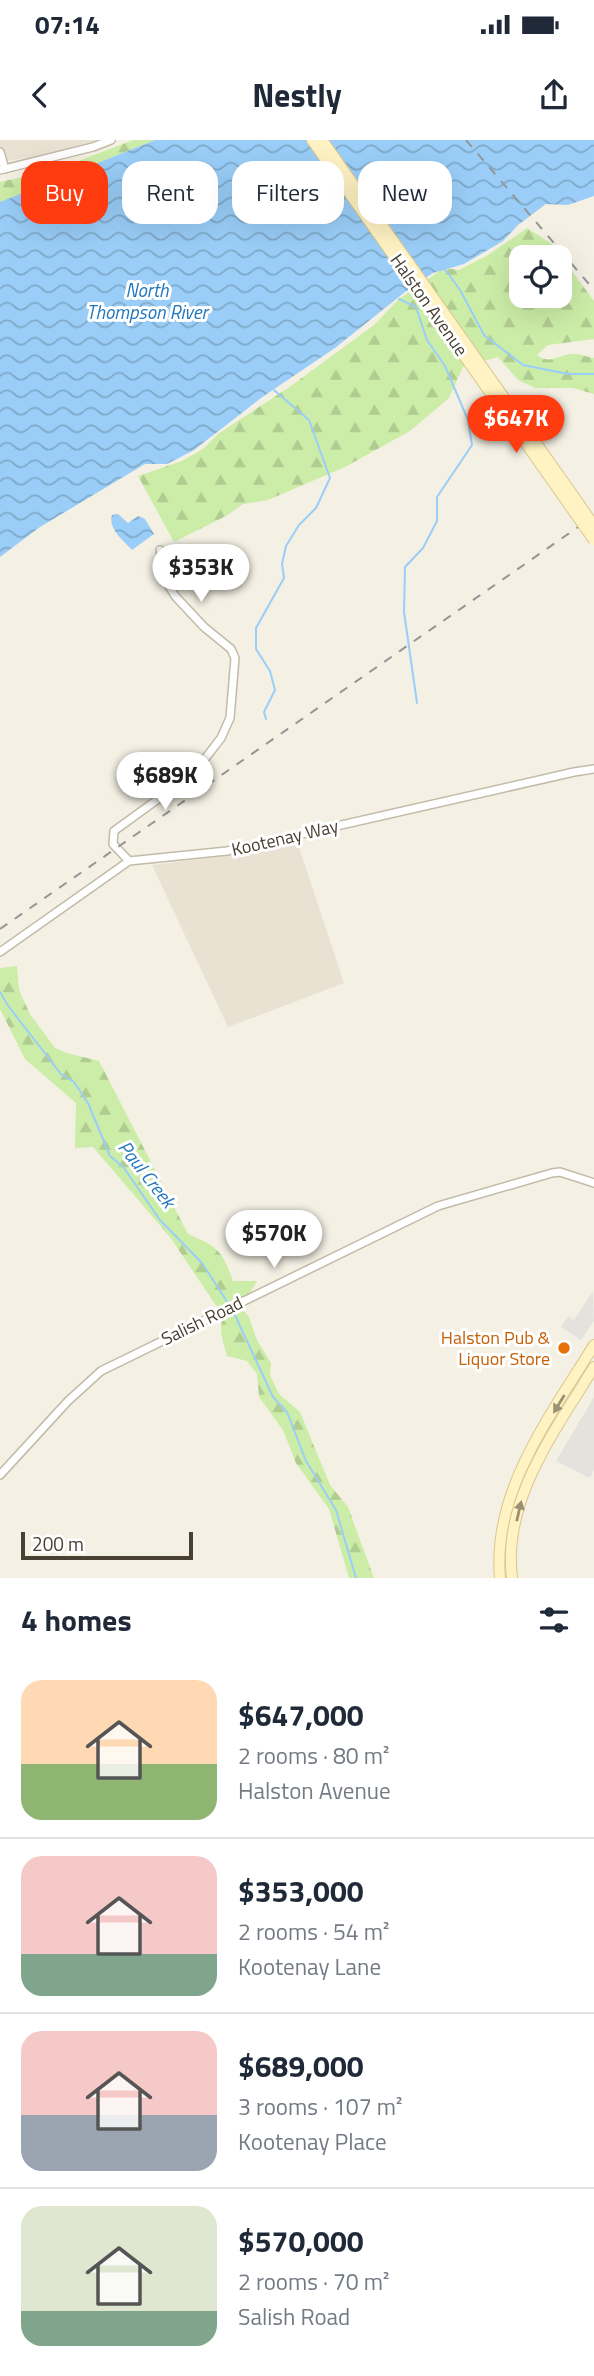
<!DOCTYPE html>
<meta charset="utf-8">
<style>
body{margin:0;font-family:"Titillium Web",sans-serif;background:#f2f2f3;color:#1f2937;height:100vh;display:flex;flex-direction:column;font-size:26px;white-space:nowrap}
*{box-sizing:border-box;margin:0}
p{font-size:23px;color:#747a83}
.icon{flex:none;width:38px;height:38px;fill:none;stroke:currentColor;stroke-width:2;stroke-linecap:round;stroke-linejoin:round}
.map{position:relative;height:1438px;overflow:hidden}
.side{display:flex;flex-direction:column;background:#fff;flex:1}
.side>*{flex:none}
.banner{position:absolute;left:21px;top:21px;width:553px;height:63px;display:flex;gap:14px}
.tools{position:absolute;left:509px;top:105px;display:grid;gap:14px}
.tools a{display:grid;place-items:center;width:63px;height:63px;border-radius:14px;background:#fff;box-shadow:0 7px 28px #0002;font-size:35px}
.scale{position:absolute;left:21px;bottom:18px;width:172px;box-sizing:border-box;padding-left:7px;border:4px solid #474033;border-top:0;font-size:19px;line-height:24px;white-space:nowrap;color:#474033;-webkit-text-stroke:5px #fff;paint-order:stroke}
.price{position:absolute;translate:-50% -60px;padding:0 16px;border-radius:24px;background:#fff;color:#222;font-size:23px;line-height:46px;filter:drop-shadow(0 2px 4px #0008)}
.price::after{content:'';position:absolute;left:50%;top:42px;width:21px;height:16px;margin-left:-10px;background:inherit;clip-path:polygon(0 0,100% 0,50% 100%)}
.price.on{background:#ff3b10;color:#fff}
ul{padding:0;list-style:none}
li{display:flex;align-items:center;gap:21px;height:175px;padding:0 21px}
li+li{border-top:2px solid #e0e1e3}
li span{display:grid;place-items:center;flex:none;width:196px;height:140px;border-radius:21px;color:#555}
li>.icon{margin-inline-start:auto}
span .icon{width:84px;height:84px;fill:#fffc;stroke-width:1}
li b{font-size:30px}
h2{display:flex;justify-content:space-between;align-items:center;height:84px;padding:0 21px;font-size:30px}
.chip{padding:0 24px;border-radius:21px;background:#fff;box-shadow:0 7px 28px #0002;font-size:24px;line-height:63px}
.chip.on{background:#ff3b10;color:#fff}
.status{display:flex;justify-content:space-between;align-items:center;height:49px;padding:0 35px;background:#fff;direction:ltr}
.status svg{height:19px;fill:currentColor}
header{display:flex;justify-content:space-between;align-items:center;height:91px;padding:0 21px;background:#fff;font-size:32px;font-weight:700}
.map>svg:first-child{display:block}
</style>
<div class="status"><b>07:14</b><svg viewBox="0 0 49 12"><path d="M0 12V9h3v3zM5 12V6h3v6zM10 12V3h3v9zM15 12V0h3v12zM26 1h20v11H26zM47 4h2v5h-2z"/></svg></div>
<header><svg class="icon" aria-label="back" viewBox="0 0 24 24"><path d="M15 5l-7 7 7 7"/></svg>Nestly<svg class="icon" aria-label="share" viewBox="0 0 24 24"><path d="M12 15V3M7 8l5-5 5 5M5 13v7h14v-7"/></svg></header>
<div class="map">
<svg width="594" height="1438" viewBox="0 0 594 1438">
<defs>
<pattern id="forest-firs" width="22" height="20" patternUnits="userSpaceOnUse" patternTransform="scale(1.75)"><rect width="22" height="20" fill="#cceda8"/><path d="M5 1l3.5 6h-7zM16 11l3.5 6h-7z" fill="#b1cc91"/></pattern>
<pattern id="water-waves" width="16" height="10" patternUnits="userSpaceOnUse" patternTransform="scale(1.75)"><rect width="16" height="10" fill="#9acef8"/><path d="M0 5q4-4 8 0t8 0" fill="none" stroke="#7fa9c9"/></pattern>
</defs>
<rect width="100%" height="100%" fill="#f4f0e4"/>
<g fill="#e9e2d2">
<path d="M0,0H113L95,7L0,22Z"/>
<path d="M297,701L344,843L228,887L152,725L233,715Z"/>
</g>
<g fill="url(#forest-firs)" fill-rule="evenodd">
<path d="M133,0H155L0,62V42L55,30Z"/>
<path d="M527,88L552,104L594,161V199L548,205L537,215C550,225 558,215 571,214C578,213 587,217 594,218V254L573,248H535L518,240L498,217L463,227L449,258L410,291L345,327L268,360L243,364L226,376L174,402L138,336L182,321L203,309L218,294L288,248L374,185L399,159L444,128L459,130L488,115ZM522,117H560V156H522Z"/>
<path d="M17,826L19,850L30,874L55,908L67,913L99,921L188,1094C217,1107 222,1109 233,1141H257L248,1156L217,1167L170,1097L93,1007L75,1008L76,963L25,919L0,869V828Z"/>
<path d="M244,1171L249,1177L257,1200L271,1223L270,1235L279,1254L300,1272L330,1345L348,1367L374,1438H349L329,1369L296,1323L283,1290L259,1257L257,1234L247,1221L227,1216C224,1204 218,1190 223,1178Z"/>
</g>
<g fill="#e4e2dd">
<path d="M593,1151L594,1181L581,1200L561,1187L568,1176L574,1180Z"/>
<path d="M594,1257V1330L590,1338L556,1321Z"/>
</g>
<g fill="url(#water-waves)">
<path d="M155,0H594V56L568,65L546,64L518,85L503,101L464,124L433,133L405,152L335,208L261,258L194,310L167,324H145L40,387L0,417V62Z"/>
<path d="M118,374L128,383L138,376L145,379L154,394L132,410C123,400 108,389 112,375Z"/>
</g>
<g fill="none" stroke-linecap="round" stroke-linejoin="round">
<g stroke="#9acef8" stroke-width="2">
<path d="M444,128L460,150L484,195L523,225L568,234H594"/>
<path d="M399,159L416,167L427,200L445,226L468,280L472,305L437,357V381L423,408L405,427L404,472L417,563"/>
<path d="M266,579L264,572L275,550L270,531L256,509V488L284,438L282,424L286,406L299,385L316,368L330,338L309,280L274,250"/>
<path d="M0,852L9,867L61,934L74,942L88,963L110,1016L124,1028L160,1080L202,1123L228,1163"/>
<path d="M233,1171L273,1257L287,1272L306,1321L336,1370L356,1438"/>
</g>
<g stroke="#c3bba9" stroke-width="10">
<g id="street">
<path d="M0,12L5,29"/>
<path d="M0,30L93,7L111,0"/>
<path d="M129,721L113,704L114,691L194,633L221,598L230,578L235,518L231,509L204,487L175,456L166,441L160,410"/>
<path d="M0,812L129,721L227,711L574,632L594,629"/>
<path d="M0,1335L68,1261L101,1231L438,1066L552,1033L560,1032L594,1043"/>
</g>
</g>
<g stroke="#d9c78f" stroke-width="12">
<g id="secondary">
<path d="M312,0L570,366"/>
<path d="M322,0L577,361"/>
<path d="M500,1438C492,1351 551,1275 594,1205"/>
<path d="M512,1438C502,1359 556,1290 594,1227"/>
</g>
</g>
<use href="#street" stroke="#fff" stroke-width="7"/>
<use href="#secondary" stroke="#fff2c3" stroke-width="10"/>
<g stroke="#959595" stroke-width="2" stroke-dasharray="9 9" stroke-linecap="butt">
<path d="M466,0L594,150"/>
<path d="M0,789L594,376"/>
</g>
<g stroke="#d9c78f" stroke-width="12" stroke-linecap="butt">
<g id="secondary-bridge">
<path d="M577,361L594,386"/>
<path d="M570,366L594,400"/>
</g>
</g>
<use href="#secondary-bridge" stroke="#fff2c3" stroke-width="10"/>
</g>
<defs><path id="oneway-solid" d="M-6-.8H1V-3.2L6.5 0L1 3.2V.8H-6Z" transform="scale(1.75)"/></defs>
<g fill="#9a9074">
<use href="#oneway-solid" transform="translate(559 1264) rotate(121)"/>
<use href="#oneway-solid" transform="translate(519 1371) rotate(-77)"/>
</g>
<circle fill="#e8710a" stroke="#fff" stroke-width="2.5" cx="564" cy="1208" r="7"/>
<g text-anchor="middle" stroke-width="6" stroke-linejoin="round" paint-order="stroke">
<g font-size="18" fill="#474033" stroke="#fff">
<text transform="translate(429 165) rotate(55)" y="6">Halston Avenue</text>
<text transform="translate(285 698) rotate(-13)" y="6">Kootenay Way</text>
<text transform="translate(202 1181) rotate(-26)" y="6">Salish Road</text>
</g>
<g font-size="18" fill="#c56008" stroke="#fff" text-anchor="end">
<text x="550" y="1204">Halston Pub &amp;<tspan x="550" dy="21">Liquor Store</tspan></text>
</g>
<g font-size="19" font-style="italic" fill="#2177be" stroke="#fff">
<text x="147" y="157">North<tspan x="147" dy="22">Thompson River</tspan></text>
<text transform="translate(147 1034) rotate(52)" y="7">Paul Creek</text>
</g>
</g>
</svg>
<div class="tools">
<a><svg class="icon" aria-label="locate" viewBox="0 0 24 24"><circle cx="12" cy="12" r="6"/><path d="M12 2v4M12 18v4M2 12h4M18 12h4"/></svg></a>
</div>
<div class="scale">200 m</div>
<b class="price on" style="left:516px;top:315px">$647K</b>
<b class="price" style="left:201px;top:464px">$353K</b>
<b class="price" style="left:165px;top:672px">$689K</b>
<b class="price" style="left:274px;top:1130px">$570K</b>
<div class="banner">
<a class="chip on">Buy</a>
<a class="chip">Rent</a>
<a class="chip">Filters</a>
<a class="chip">New</a>
</div>
</div>
<section class="side">
<h2>4 homes<svg class="icon" aria-label="filters" viewBox="0 0 24 24"><path d="M4 7h16M4 17h16"/><circle cx="9" cy="7" r="2"/><circle cx="15" cy="17" r="2"/></svg></h2>
<ul>
<li><span style="background:linear-gradient(#ffd9b3 60%,#8fb573 0)"><svg class="icon" aria-label="home" viewBox="0 0 24 24"><path d="M3 11l9-7 9 7M6 9v11h12V9"/></svg></span><div><b>$647,000</b><p>2 rooms · 80 m²</p><p>Halston Avenue</p></div></li>
<li><span style="background:linear-gradient(#f6c9c9 70%,#7fa58c 0)"><svg class="icon" aria-label="home" viewBox="0 0 24 24"><path d="M3 11l9-7 9 7M6 9v11h12V9"/></svg></span><div><b>$353,000</b><p>2 rooms · 54 m²</p><p>Kootenay Lane</p></div></li>
<li><span style="background:linear-gradient(#f6c9c9 60%,#9aa5b1 0)"><svg class="icon" aria-label="home" viewBox="0 0 24 24"><path d="M3 11l9-7 9 7M6 9v11h12V9"/></svg></span><div><b>$689,000</b><p>3 rooms · 107 m²</p><p>Kootenay Place</p></div></li>
<li><span style="background:linear-gradient(#dfe7d0 75%,#7fa58c 0)"><svg class="icon" aria-label="home" viewBox="0 0 24 24"><path d="M3 11l9-7 9 7M6 9v11h12V9"/></svg></span><div><b>$570,000</b><p>2 rooms · 70 m²</p><p>Salish Road</p></div></li>
</ul>
</section>
